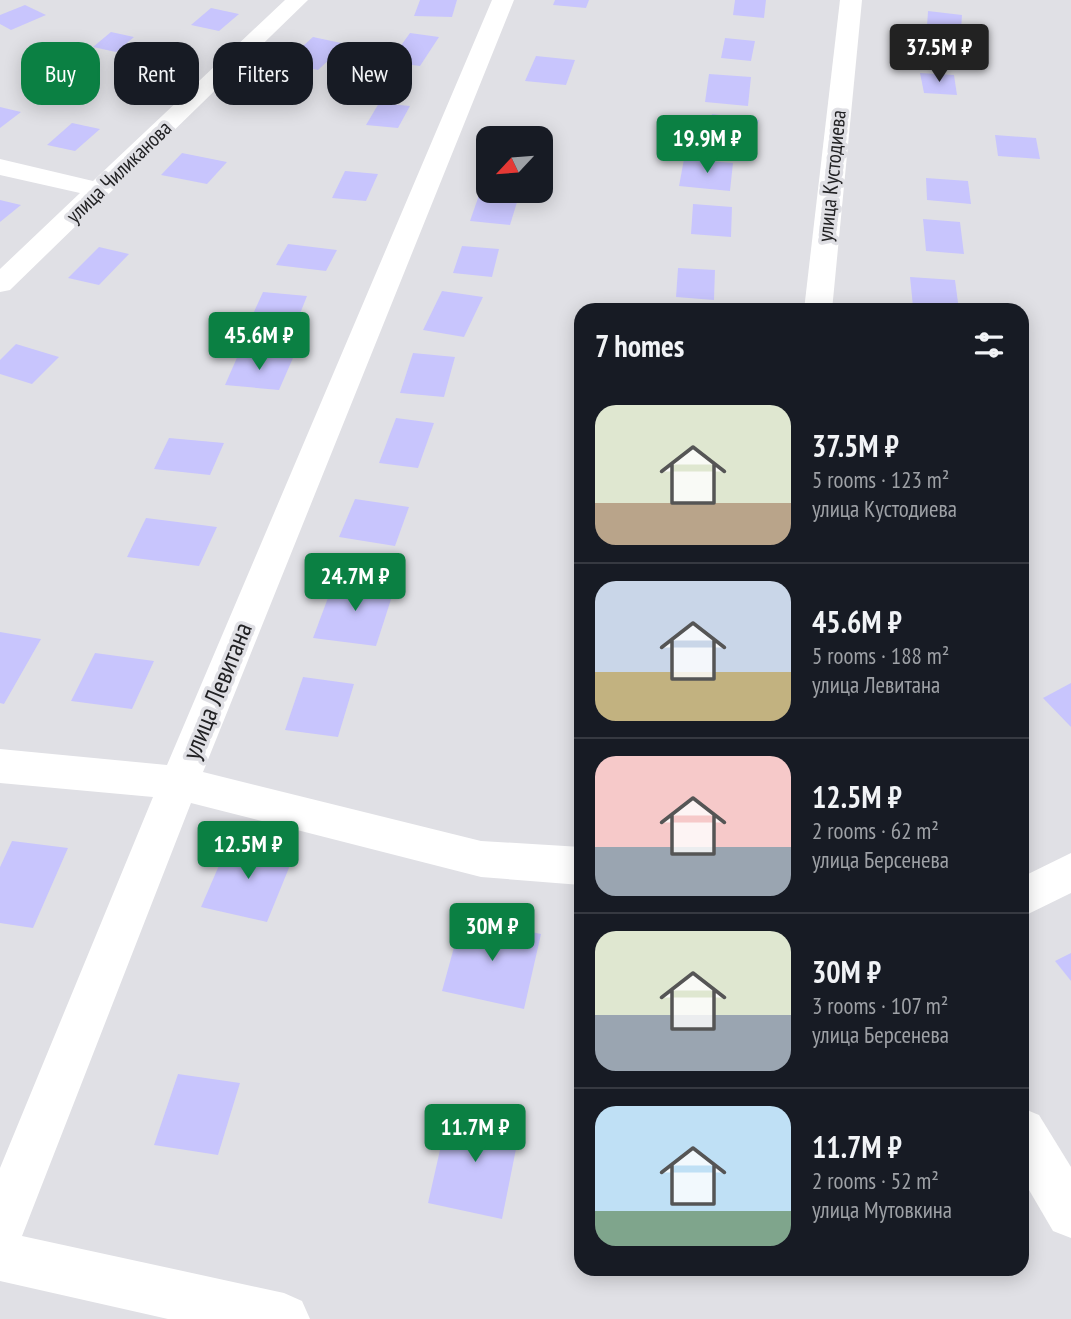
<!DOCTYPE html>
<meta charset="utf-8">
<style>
body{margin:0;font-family:"PT Sans Narrow",sans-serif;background:#242831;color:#f1f3f6;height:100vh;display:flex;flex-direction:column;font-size:26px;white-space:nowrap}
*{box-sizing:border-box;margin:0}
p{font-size:23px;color:#9ea1a6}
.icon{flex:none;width:38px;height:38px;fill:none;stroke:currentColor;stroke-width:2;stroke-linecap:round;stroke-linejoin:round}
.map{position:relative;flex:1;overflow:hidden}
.panel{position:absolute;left:574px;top:303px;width:455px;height:973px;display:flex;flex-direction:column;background:#171b24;border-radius:21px;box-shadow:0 4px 18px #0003}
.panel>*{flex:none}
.top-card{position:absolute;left:21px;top:42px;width:448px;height:63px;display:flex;gap:14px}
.needle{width:46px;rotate:244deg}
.buttons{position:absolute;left:476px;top:126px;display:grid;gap:14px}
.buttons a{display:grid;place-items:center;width:77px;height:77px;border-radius:14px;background:#171b24;box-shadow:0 4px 18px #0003;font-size:35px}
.price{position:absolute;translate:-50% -60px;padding:0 16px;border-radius:7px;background:#0b8043;color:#fff;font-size:23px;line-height:46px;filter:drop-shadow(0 2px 4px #0008)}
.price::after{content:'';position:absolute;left:50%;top:42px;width:21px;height:16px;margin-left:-10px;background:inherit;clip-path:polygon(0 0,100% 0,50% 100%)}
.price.current{background:#222;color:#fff}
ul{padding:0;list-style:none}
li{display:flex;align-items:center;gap:21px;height:175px;padding:0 21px}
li+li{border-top:2px solid #363941}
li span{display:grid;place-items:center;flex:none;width:196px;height:140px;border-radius:21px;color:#555}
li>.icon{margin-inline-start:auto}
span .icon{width:84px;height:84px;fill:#fffc;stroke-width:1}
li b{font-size:30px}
h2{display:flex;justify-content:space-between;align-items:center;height:84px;padding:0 21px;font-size:30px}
.tag{padding:0 24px;border-radius:21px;background:#171b24;box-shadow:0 4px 18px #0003;font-size:24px;line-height:63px}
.tag.current{background:#0b8043;color:#fff}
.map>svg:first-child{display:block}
</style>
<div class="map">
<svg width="1071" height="1319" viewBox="0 0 1071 1319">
<rect width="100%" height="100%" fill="#e0e0e5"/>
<g fill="#c8c5fd">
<path d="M420,0H457L452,17L414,16Z"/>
<path d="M555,0H589L586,8L553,5Z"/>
<path d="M735,0H766L764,18L733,15Z"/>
<path d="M25,5L46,15L11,30L0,24V15Z"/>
<path d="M211,8L239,14L219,31L191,25Z"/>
<path d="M928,11L962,15L961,30L927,26Z"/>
<path d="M111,32L134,37L116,52L93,47Z"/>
<path d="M410,33L439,37L420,66L389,62Z"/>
<path d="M313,37L346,44L318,70L284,63Z"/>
<path d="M725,38L755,41L751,61L721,58Z"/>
<path d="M928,41L962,44V61L927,57Z"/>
<path d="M536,56L575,60L566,85L525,81Z"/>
<path d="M136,73L162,78L143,95L116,89Z"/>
<path d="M920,73L954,75L957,95L924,93Z"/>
<path d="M709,74L751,77L748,106L705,102Z"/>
<path d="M379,103L410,106L398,128L366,125Z"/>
<path d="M0,107L21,112L0,128Z"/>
<path d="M712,114L759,120L754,138L706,132Z"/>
<path d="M72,123L100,129L75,151L47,145Z"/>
<path d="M995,135L1036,138L1040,159L998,156Z"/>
<path d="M182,153L227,162L207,184L161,175Z"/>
<path d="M684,159L733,163L730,191L679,186Z"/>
<path d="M345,171L378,174L366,201L332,198Z"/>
<path d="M926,178L968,181L971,204L927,200Z"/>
<path d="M479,195L518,199L510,225L470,221Z"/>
<path d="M0,200L21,205L0,222Z"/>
<path d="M693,204L732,207L731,237L691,234Z"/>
<path d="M923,219L960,222L964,254L926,251Z"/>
<path d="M288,244L337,250L326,271L276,265Z"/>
<path d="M462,246L499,249L492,277L453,273Z"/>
<path d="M99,247L129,254L99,285L68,278Z"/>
<path d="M678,268L715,270L714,300L676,297Z"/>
<path d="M910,277L955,280L959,310L913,307Z"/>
<path d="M442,291L483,297L464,337L423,330Z"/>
<path d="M263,292L307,296L294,329L248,325Z"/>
<path d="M16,344L59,357L32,384L0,374V360Z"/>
<path d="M239,353L293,358L279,390L225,385Z"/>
<path d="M413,353L455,357L444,397L400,393Z"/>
<path d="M396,418L434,423L418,468L379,463Z"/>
<path d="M169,438L224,443L210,475L154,469Z"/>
<path d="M355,499L409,507L395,546L339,537Z"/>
<path d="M146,518L217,527L199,566L127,557Z"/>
<path d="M335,579L395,587L376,646L313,638Z"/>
<path d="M0,632L41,639L4,704L0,703Z"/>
<path d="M95,653L154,661L132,709L71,701Z"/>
<path d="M303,677L354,684L338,737L285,730Z"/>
<path d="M1071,683V727L1043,698Z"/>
<path d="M230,840L295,853L267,922L201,907Z"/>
<path d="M12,841L68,848L33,928L0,923V867Z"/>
<path d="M462,918L541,934L524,1009L442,991Z"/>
<path d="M1071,953V981L1055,961Z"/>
<path d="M178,1074L240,1083L218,1155L154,1145Z"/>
<path d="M449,1110L521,1124L502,1219L428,1203Z"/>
</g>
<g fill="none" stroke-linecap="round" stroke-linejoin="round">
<g fill="#fff" fill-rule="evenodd">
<path d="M285,0H308L10,290L0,292V269L80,193L0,175V159L93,181Z"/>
<path d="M492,0H514L203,772L481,841L581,847V885L481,877L191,803L22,1236L284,1293L302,1301L310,1319H168L0,1281V1168L153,797L0,783V749L167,765Z"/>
<path d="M840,0H862L832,310H804Z"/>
<path d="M1071,853V893L1022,917V877Z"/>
<path d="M1022,1108L1039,1115L1071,1167V1238L1053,1231L1022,1178Z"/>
</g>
</g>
<g text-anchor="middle" stroke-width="7" stroke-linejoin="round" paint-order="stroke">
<g font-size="21" fill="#222224" stroke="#e0e0e5">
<text transform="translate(119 172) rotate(-44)" y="7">улица Чиликанова</text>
<text transform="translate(832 176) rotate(-84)" y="7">улица Кустодиева</text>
</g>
<g font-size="26" fill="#222224" stroke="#e0e0e5">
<text transform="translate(217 691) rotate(-68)" y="9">улица Левитана</text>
</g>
</g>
</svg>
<div class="buttons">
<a><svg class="needle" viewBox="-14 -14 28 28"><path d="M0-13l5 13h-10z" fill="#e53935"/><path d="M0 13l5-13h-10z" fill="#9ea1a6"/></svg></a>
</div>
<b class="price current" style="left:939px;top:84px">37.5M ₽</b>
<b class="price" style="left:707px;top:175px">19.9M ₽</b>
<b class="price" style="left:259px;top:372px">45.6M ₽</b>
<b class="price" style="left:355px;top:613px">24.7M ₽</b>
<b class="price" style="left:248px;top:881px">12.5M ₽</b>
<b class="price" style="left:492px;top:963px">30M ₽</b>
<b class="price" style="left:475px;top:1164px">11.7M ₽</b>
<div class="top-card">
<a class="tag current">Buy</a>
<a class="tag">Rent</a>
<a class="tag">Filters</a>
<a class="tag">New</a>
</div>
<section class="panel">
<h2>7 homes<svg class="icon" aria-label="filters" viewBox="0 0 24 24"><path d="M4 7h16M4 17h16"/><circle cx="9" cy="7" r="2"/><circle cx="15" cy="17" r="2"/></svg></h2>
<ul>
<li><span style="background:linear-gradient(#dfe7d0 70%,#b9a48a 0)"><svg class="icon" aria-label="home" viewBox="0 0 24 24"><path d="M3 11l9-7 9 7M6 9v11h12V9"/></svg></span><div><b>37.5M ₽</b><p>5 rooms · 123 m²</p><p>улица Кустодиева</p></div></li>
<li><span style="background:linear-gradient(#c9d6e8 65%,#c2b280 0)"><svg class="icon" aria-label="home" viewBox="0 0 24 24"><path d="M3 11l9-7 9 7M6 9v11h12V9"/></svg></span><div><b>45.6M ₽</b><p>5 rooms · 188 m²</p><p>улица Левитана</p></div></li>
<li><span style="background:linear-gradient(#f6c9c9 65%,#9aa5b1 0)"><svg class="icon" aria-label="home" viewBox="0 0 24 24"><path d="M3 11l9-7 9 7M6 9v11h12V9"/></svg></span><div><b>12.5M ₽</b><p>2 rooms · 62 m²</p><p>улица Берсенева</p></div></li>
<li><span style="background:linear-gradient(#dfe7d0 60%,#9aa5b1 0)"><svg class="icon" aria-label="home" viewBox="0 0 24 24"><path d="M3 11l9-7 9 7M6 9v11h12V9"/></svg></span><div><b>30M ₽</b><p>3 rooms · 107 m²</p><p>улица Берсенева</p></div></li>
<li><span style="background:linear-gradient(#bfe0f5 75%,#7fa58c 0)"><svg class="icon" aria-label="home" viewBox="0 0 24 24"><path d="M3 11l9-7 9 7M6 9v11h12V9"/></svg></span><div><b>11.7M ₽</b><p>2 rooms · 52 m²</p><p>улица Мутовкина</p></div></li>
</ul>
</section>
</div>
